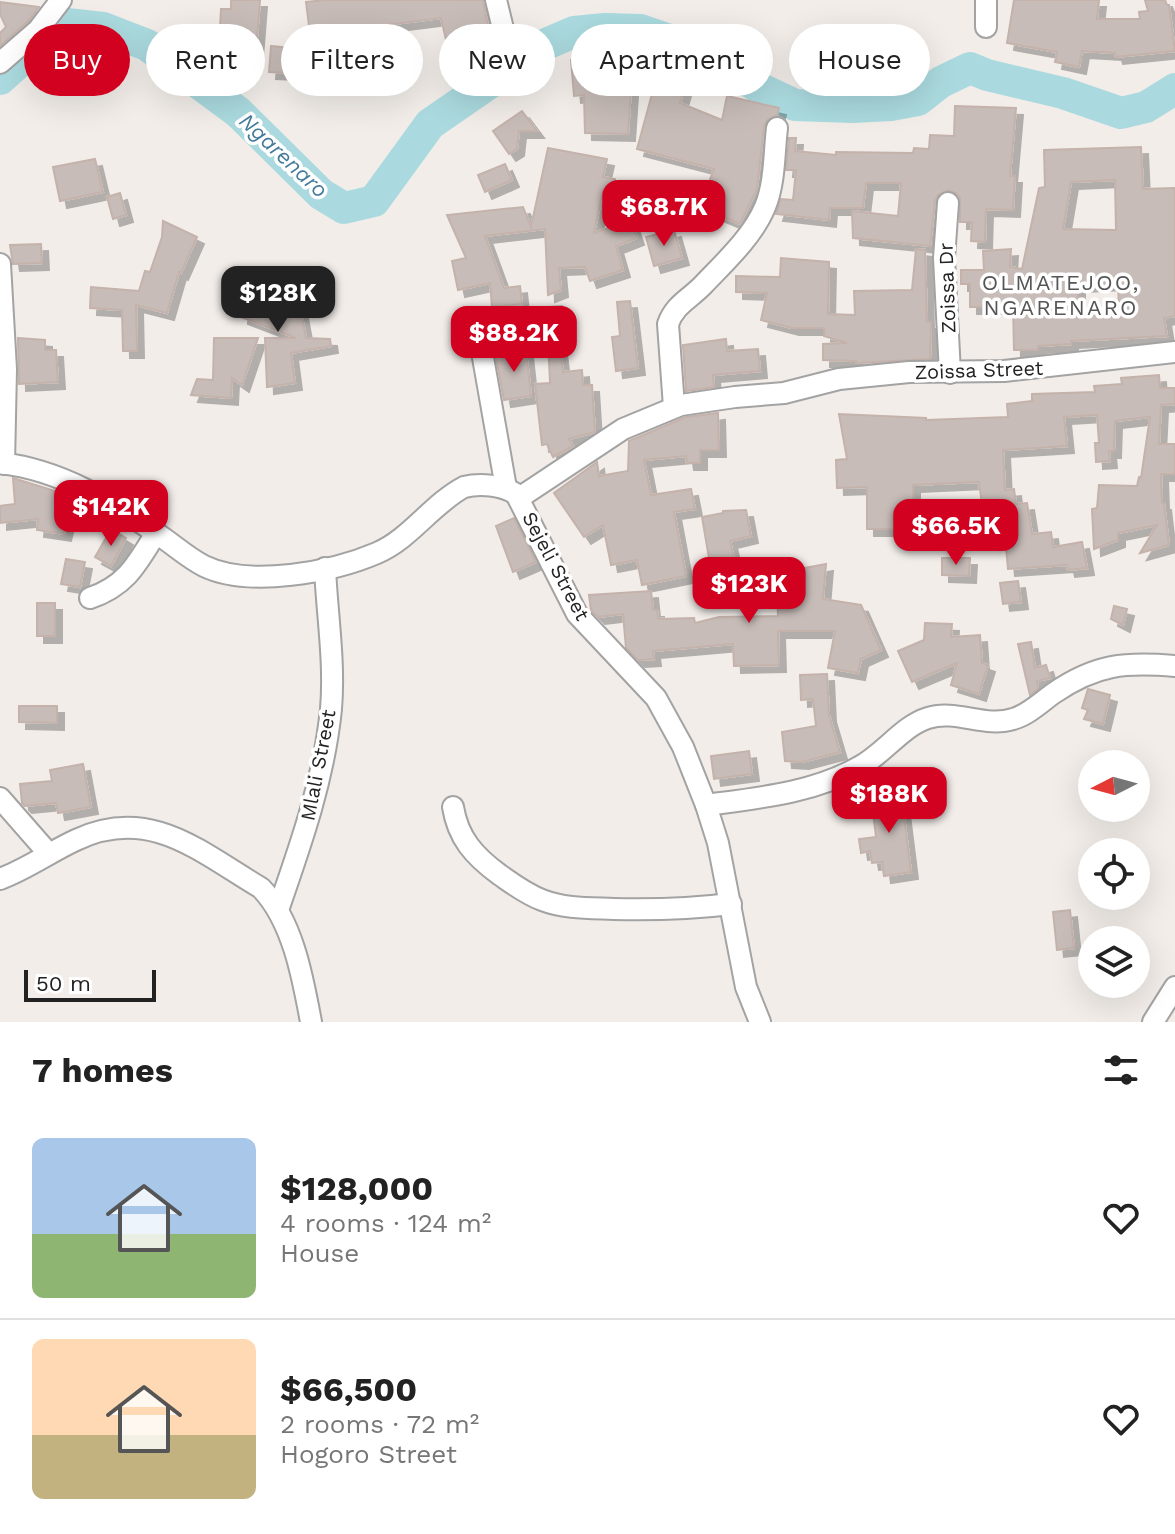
<!DOCTYPE html>
<meta charset="utf-8">
<style>
body{margin:0;font-family:"Work Sans",sans-serif;background:#f6f6f6;color:#222;height:100vh;display:flex;flex-direction:column;font-size:30px;white-space:nowrap}
*{box-sizing:border-box;margin:0}
p{font-size:26px;color:#767676}
.icon{flex:none;width:44px;height:44px;fill:none;stroke:currentColor;stroke-width:2;stroke-linecap:round;stroke-linejoin:round}
.map{position:relative;height:1022px;overflow:hidden}
.side{display:flex;flex-direction:column;background:#fff;flex:1}
.side>*{flex:none}
.hud{position:absolute;left:24px;top:24px;width:1128px;height:72px;display:flex;gap:16px}
.needle{width:52px;rotate:264deg}
.fabs{position:absolute;left:1078px;top:750px;display:grid;gap:16px}
.fabs a{display:grid;place-items:center;width:72px;height:72px;border-radius:50%;background:#fff;box-shadow:0 8px 32px #0002;font-size:40px}
.scale{position:absolute;left:24px;bottom:20px;width:132px;box-sizing:border-box;padding-left:8px;border:4px solid #222;border-top:0;font-size:22px;line-height:28px;white-space:nowrap;color:#222;-webkit-text-stroke:6px #fff;paint-order:stroke}
.price{position:absolute;translate:-50% -68px;padding:0 18px;border-radius:16px;background:#d2011f;color:#fff;font-size:26px;line-height:52px;filter:drop-shadow(0 2px 4px #0008)}
.price::after{content:'';position:absolute;left:50%;top:48px;width:24px;height:18px;margin-left:-12px;background:inherit;clip-path:polygon(0 0,100% 0,50% 100%)}
.price.active{background:#222;color:#fff}
ul{padding:0;list-style:none}
li{display:flex;align-items:center;gap:24px;height:200px;padding:0 32px}
li+li{border-top:2px solid #e0e0e0}
li span{display:grid;place-items:center;flex:none;width:224px;height:160px;border-radius:12px;color:#555}
li>.icon{margin-inline-start:auto}
span .icon{width:96px;height:96px;fill:#fffc;stroke-width:1}
li b{font-size:34px}
h2{display:flex;justify-content:space-between;align-items:center;height:96px;padding:0 32px;font-size:34px}
.chip{padding:0 28px;border-radius:36px;background:#fff;box-shadow:0 8px 32px #0002;font-size:28px;line-height:72px}
.chip.active{background:#d2011f;color:#fff}
.map>svg:first-child{display:block}
</style>
<div class="map">
<svg width="1175" height="1022" viewBox="0 0 1175 1022">
<defs>
<filter id="shadow"><feDropShadow dx="7" dy="7" stdDeviation="0" flood-color="#0004"/></filter>
</defs>
<rect width="100%" height="100%" fill="#f2ede9"/>
<g fill="none" stroke-linecap="round" stroke-linejoin="round">
<path stroke="#aadadf" stroke-width="32" d="M0,79L30,52L67,24L103,28L147,45L238,112L321,194L344,208L374,201L430,124L546,44L574,32L605,29L640,30L678,43L721,63L761,89L795,105L853,107L891,105L918,100L941,82L970,68L987,75L1063,93L1121,113L1146,107L1175,89"/>
</g>
<g fill="#c7bcb8" stroke="#c4b2ab" stroke-width="2" fill-rule="evenodd" filter="url(#shadow)">
<path d="M231,0H260L256,50L219,47L221,9H231Z"/>
<path d="M326,0H483L494,57L455,65L450,39L446,40L441,18L354,29L363,59L345,66L336,39L311,42L306,2Z"/>
<path d="M1014,0H1099L1097,19H1140L1139,12L1148,11L1145,0H1165L1167,5H1169L1175,51L1116,57L1115,53L1082,51L1079,67L1055,62L1057,52L1007,43Z"/>
<path d="M0,2L39,7L28,21L0,46V33L6,27L0,14Z"/>
<path d="M271,46L311,50L309,74L269,72Z"/>
<path d="M633,59L628,134L585,133L584,95L574,96L571,60Z"/>
<path d="M658,72L687,79L680,103L722,120L727,96L779,108L777,115L767,120L764,126L757,189L740,224L699,207L714,169L637,149Z"/>
<path d="M955,106L1016,108L1010,176H1015L1013,210L986,209L985,242L971,241L972,222H960V198L956,193L948,190L938,195L935,201L930,246L853,238L852,211L898,216L901,183H866L863,208H830L829,220L776,214L781,199L793,200L796,170H786L789,138H796L795,151L836,155V152L913,153L914,148L929,149L930,135L954,136Z"/>
<path d="M522,111L537,131H519L517,149L509,154L493,131Z"/>
<path d="M1141,147L1143,189L1175,188V316L1164,318L1167,336L1071,341V344L1038,346V350H1014L1013,307H970V284H961V270H984L983,251L1011,249L1010,267L1022,269L1039,188L1045,187L1044,150ZM1115,180L1116,230L1063,229L1071,182ZM1118,283L1119,311L1078,314V285Z"/>
<path d="M548,148L607,159L603,177L615,179L613,193L603,191L594,233L631,220L637,238L616,246L623,270L590,281L585,267L559,268L561,290L548,295L545,229L485,236L504,288L520,286L522,304L492,307L490,283L458,290L452,261L466,258L447,215L523,207L531,227Z"/>
<path d="M95,159L103,192L60,201L53,167Z"/>
<path d="M505,164L512,180L485,192L478,175Z"/>
<path d="M120,193L126,215L113,219L107,197Z"/>
<path d="M163,221L197,237L181,273L179,272L167,313L136,305L137,351H123L122,310L90,308L91,287L139,291L145,271L150,272L162,237Z"/>
<path d="M674,230L682,258L654,266L646,237Z"/>
<path d="M41,244L42,263L13,264L10,245Z"/>
<path d="M916,249L925,250L927,322H931L930,359L856,363V361L823,360V344L847,343L824,336V328H792L761,320L767,293L736,292V276L780,277L781,258L829,262L828,314L855,315L854,291L912,290Z"/>
<path d="M244,277L264,279L262,316L301,311L306,338L330,339L331,346L291,353L295,383L267,387L265,338H296L241,317Z"/>
<path d="M630,301L638,368L616,371L612,337L620,336L617,302Z"/>
<path d="M562,306L564,321L550,322L549,307Z"/>
<path d="M18,338L45,340V350H56L58,382L19,384Z"/>
<path d="M214,338H258L242,385L232,378L231,398L191,395L197,379L213,380Z"/>
<path d="M559,339L563,372L582,370L583,385H592L595,432L569,439L573,446L553,457L547,444L542,445L535,384L550,383L548,340Z"/>
<path d="M726,339L727,351L758,349L760,371L713,375L714,387L686,391L683,345Z"/>
<path d="M526,350L531,396L504,400L495,353Z"/>
<path d="M1159,375L1160,388H1175V404L1161,405L1159,444H1175V474H1161L1162,503H1164L1169,545L1140,553L1157,525L1118,533V540L1094,549L1092,509L1097,508L1099,485L1137,486L1139,477L1141,478L1150,417L1115,421L1114,451H1109L1110,461L1096,462L1095,443H1099L1097,415L1064,417L1067,446L1003,450L1005,490L1014,489L1016,504L1027,503L1032,534L1051,532L1053,547L1082,542L1087,568L1068,570L1067,565L1008,569L1003,515L984,518L979,482L913,485V511H894L895,529H867V487L837,488L836,460L847,459L839,414L926,418V420L1008,417L1007,404L1032,401V394L1095,392L1094,386L1122,384L1121,378Z"/>
<path d="M718,413L719,450H700V463H687L686,456L644,460L651,495L691,489L695,509L674,512L686,576L642,585L637,560L611,565L603,525L584,537L554,493L597,462L599,476L628,471L629,441L686,417Z"/>
<path d="M13,478L58,492L60,515L68,517L64,534L37,530L38,519L0,523V506L15,504Z"/>
<path d="M746,510L751,536L730,541L734,559L710,564L702,517L723,513V511Z"/>
<path d="M514,518L536,562L513,572L496,526Z"/>
<path d="M111,529L126,538L111,566L95,557Z"/>
<path d="M942,558H970L969,576L942,575Z"/>
<path d="M66,559L85,562L80,587L61,584Z"/>
<path d="M826,564L823,599L861,605L881,650L861,659L858,673L828,668L835,631H778L779,665L734,666L733,644L653,651L654,659L638,660L626,648L623,614L598,617L591,610L589,595L651,591L653,610H657L658,619L694,618L695,623L719,617L778,616L777,591H786L783,572Z"/>
<path d="M1018,581L1021,602L1003,604L1000,583Z"/>
<rect x="37" y="603" width="18" height="33"/>
<path d="M1114,606L1127,609L1123,625L1111,619Z"/>
<path d="M925,623L952,624L951,637L980,635L982,663L988,665L979,694L951,685L957,663L912,682L898,651L924,640Z"/>
<path d="M1031,642L1035,668L1046,665L1050,678L1037,681L1038,689L1030,695L1018,644Z"/>
<path d="M827,674L829,715L840,752L802,762L785,761L782,732L816,726L813,699L801,700L800,675Z"/>
<path d="M1088,689L1110,695L1103,724L1084,719L1088,710L1082,708Z"/>
<path d="M19,706H57V723L19,722Z"/>
<path d="M749,751L752,774L714,779L711,756Z"/>
<path d="M83,764L91,807L58,813L56,803L25,806L22,803L20,784L52,781L50,770Z"/>
<path d="M901,792L911,872L884,876L882,862L872,863L870,851L861,853L859,839L876,837L871,795Z"/>
<path d="M1070,910L1074,948L1057,950L1053,912Z"/>
</g>
<g fill="none" stroke-linecap="round" stroke-linejoin="round">
<g stroke="#a3a3a3" stroke-width="24">
<g id="minor">
<path d="M496,0L506,41"/>
<path d="M986,0V27"/>
<path d="M0,63L38,30L61,0"/>
<path d="M948,203L944,258L950,373"/>
<path d="M0,264L6,369L4,464"/>
<path d="M479,335L506,488"/>
<path d="M674,407L668,324C675,304 690,299 704,284C725,262 753,236 765,207C775,183 774,153 777,128"/>
<path d="M0,463C61,470 110,501 159,535C174,545 188,558 204,566C249,588 333,572 377,553C410,539 432,504 464,487C480,483 502,485 516,494L577,614L656,698L683,747L706,805L718,843L746,987L760,1022"/>
<path d="M519,498L623,429L681,405L735,397L784,393L839,379L909,372L1004,371L1175,352"/>
<path d="M90,598C126,586 137,564 156,533"/>
<path d="M0,798L49,854"/>
<path d="M706,805C758,798 813,793 859,767C884,754 902,726 928,718C956,709 985,728 1013,719C1028,715 1041,702 1054,693C1096,664 1125,662 1175,666"/>
<path d="M453,807C458,838 474,856 500,875C513,884 526,894 542,900C565,909 590,908 614,909C656,910 690,909 731,904"/>
<path d="M0,879C27,869 50,852 76,840C150,805 200,852 261,888C293,921 303,979 311,1022"/>
<path d="M278,910C301,844 324,779 331,709C335,662 327,614 325,568"/>
<path d="M1153,1022L1175,987"/>
</g>
</g>
<use href="#minor" stroke="#fff" stroke-width="20"/>
</g>
<g text-anchor="middle" stroke-width="7" stroke-linejoin="round" paint-order="stroke">
<g font-size="20" fill="#222" stroke="#fff">
<text transform="translate(947 288) rotate(-92)" y="7">Zoissa Dr</text>
<text transform="translate(979 370) rotate(-2)" y="7">Zoissa Street</text>
<text transform="translate(556 566) rotate(62)" y="7">Sejeli Street</text>
<text transform="translate(318 765) rotate(-79)" y="7">Mlali Street</text>
</g>
<g font-size="22" font-style="italic" fill="#447b9a" stroke="#fff">
<text transform="translate(284 155) rotate(43)" y="8">Ngarenaro</text>
</g>
<g font-size="22" letter-spacing="2" fill="#555" stroke="#fff">
<text x="1061" y="290">OLMATEJOO,<tspan x="1061" dy="25">NGARENARO</tspan></text>
</g>
</g>
</svg>
<div class="fabs">
<a><svg class="needle" viewBox="-14 -14 28 28"><path d="M0-13l5 13h-10z" fill="#e53935"/><path d="M0 13l5-13h-10z" fill="#767676"/></svg></a>
<a><svg class="icon" aria-label="locate" viewBox="0 0 24 24"><circle cx="12" cy="12" r="6"/><path d="M12 2v4M12 18v4M2 12h4M18 12h4"/></svg></a>
<a><svg class="icon" aria-label="layers" viewBox="0 0 24 24"><path d="M12 4l9 5-9 5-9-5zM3 14l9 5 9-5"/></svg></a>
</div>
<div class="scale">50 m</div>
<b class="price" style="left:664px;top:248px">$68.7K</b>
<b class="price active" style="left:278px;top:334px">$128K</b>
<b class="price" style="left:514px;top:374px">$88.2K</b>
<b class="price" style="left:111px;top:548px">$142K</b>
<b class="price" style="left:956px;top:567px">$66.5K</b>
<b class="price" style="left:749px;top:625px">$123K</b>
<b class="price" style="left:889px;top:835px">$188K</b>
<div class="hud">
<a class="chip active">Buy</a>
<a class="chip">Rent</a>
<a class="chip">Filters</a>
<a class="chip">New</a>
<a class="chip">Apartment</a>
<a class="chip">House</a>
</div>
</div>
<section class="side">
<h2>7 homes<svg class="icon" aria-label="filters" viewBox="0 0 24 24"><path d="M4 7h16M4 17h16"/><circle cx="9" cy="7" r="2"/><circle cx="15" cy="17" r="2"/></svg></h2>
<ul>
<li><span style="background:linear-gradient(#a9c7e8 60%,#8fb573 0)"><svg class="icon" aria-label="home" viewBox="0 0 24 24"><path d="M3 11l9-7 9 7M6 9v11h12V9"/></svg></span><div><b>$128,000</b><p>4 rooms · 124 m²</p><p>House</p></div><svg class="icon" aria-label="heart" viewBox="0 0 24 24"><path d="M12 20l-8-8c-3-5 5-10 8-4 3-6 11-1 8 4z"/></svg></li>
<li><span style="background:linear-gradient(#ffd9b3 60%,#c2b280 0)"><svg class="icon" aria-label="home" viewBox="0 0 24 24"><path d="M3 11l9-7 9 7M6 9v11h12V9"/></svg></span><div><b>$66,500</b><p>2 rooms · 72 m²</p><p>Hogoro Street</p></div><svg class="icon" aria-label="heart" viewBox="0 0 24 24"><path d="M12 20l-8-8c-3-5 5-10 8-4 3-6 11-1 8 4z"/></svg></li>
</ul>
</section>
